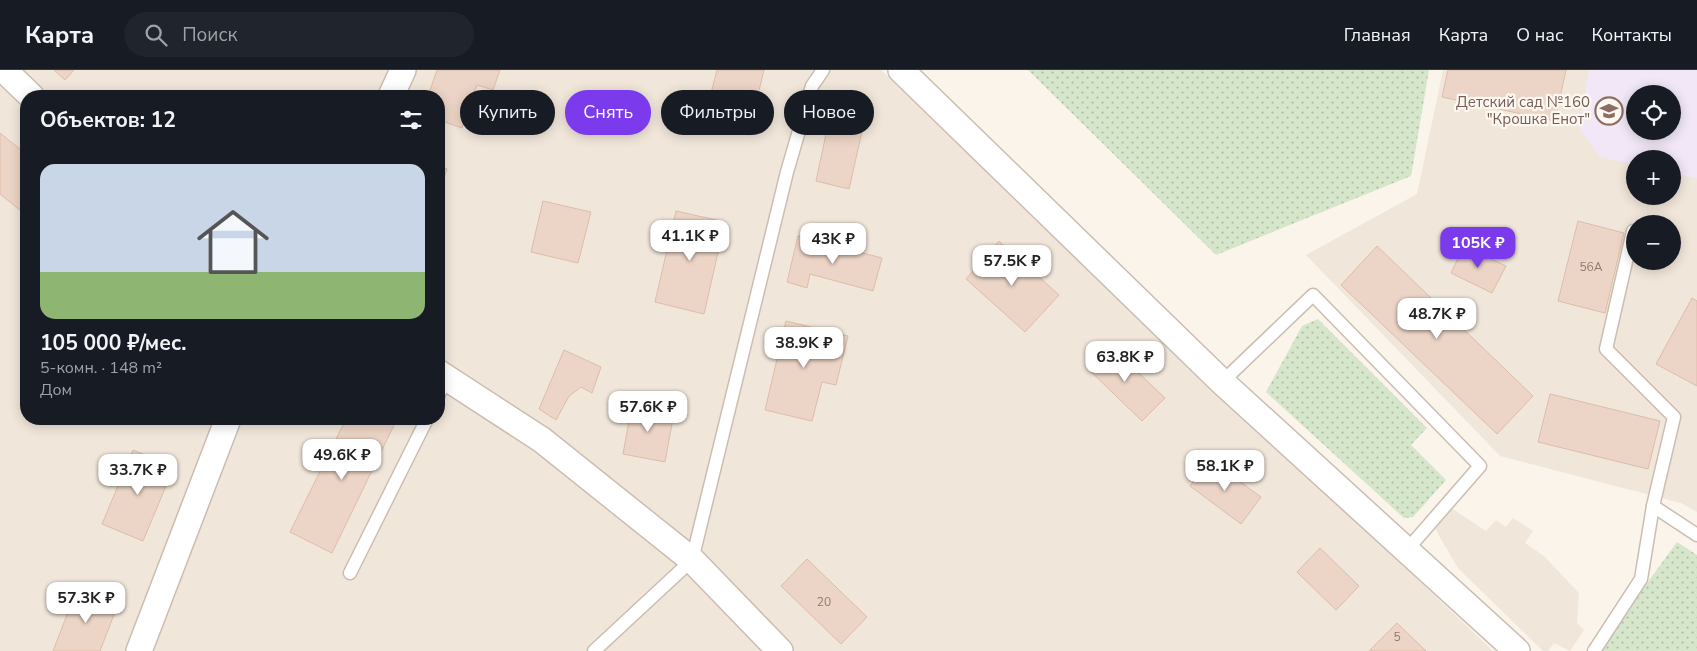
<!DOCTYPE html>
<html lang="ru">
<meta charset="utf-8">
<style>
body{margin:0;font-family:"Nunito Sans",sans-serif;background:#20242c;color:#f1f3f6;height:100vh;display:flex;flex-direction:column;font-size:19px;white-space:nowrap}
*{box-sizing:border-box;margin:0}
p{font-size:16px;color:#9ea1a6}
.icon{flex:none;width:28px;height:28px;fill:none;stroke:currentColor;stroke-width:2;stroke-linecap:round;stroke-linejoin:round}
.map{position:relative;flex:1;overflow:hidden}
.details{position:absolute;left:20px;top:20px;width:425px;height:335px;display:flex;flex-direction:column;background:#171b24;border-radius:20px;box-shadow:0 2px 12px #0003}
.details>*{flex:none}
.guide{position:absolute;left:460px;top:20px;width:475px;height:45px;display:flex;gap:10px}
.fabs{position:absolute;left:1626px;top:15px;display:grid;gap:10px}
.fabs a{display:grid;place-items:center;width:55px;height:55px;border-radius:50%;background:#171b24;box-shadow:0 2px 12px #0003;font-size:25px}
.price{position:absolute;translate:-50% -42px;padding:0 11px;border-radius:10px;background:#fff;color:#222;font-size:16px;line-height:32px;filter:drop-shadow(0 1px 2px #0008)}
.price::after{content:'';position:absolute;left:50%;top:30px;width:15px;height:11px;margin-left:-8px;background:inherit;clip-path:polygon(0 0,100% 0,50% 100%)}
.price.active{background:#7c3aed;color:#fff}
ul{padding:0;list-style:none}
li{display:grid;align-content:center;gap:10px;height:265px;padding:0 20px}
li+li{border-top:1px solid #363941}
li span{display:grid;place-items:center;height:155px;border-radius:15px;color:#555}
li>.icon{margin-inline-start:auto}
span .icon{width:90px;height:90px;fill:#fffc;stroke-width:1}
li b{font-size:21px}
h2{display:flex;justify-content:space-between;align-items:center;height:60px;padding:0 20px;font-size:21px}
.chip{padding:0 18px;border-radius:22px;background:#171b24;box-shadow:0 2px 12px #0003;font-size:18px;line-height:45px}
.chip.active{background:#7c3aed;color:#fff}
header{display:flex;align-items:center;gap:30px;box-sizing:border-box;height:70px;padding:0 25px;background:#171b24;border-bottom:1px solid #363941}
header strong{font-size:24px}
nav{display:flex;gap:28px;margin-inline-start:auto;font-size:18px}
.search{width:350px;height:45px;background:#20242c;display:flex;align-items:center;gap:12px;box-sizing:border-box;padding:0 18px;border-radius:28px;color:#9ea1a6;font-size:19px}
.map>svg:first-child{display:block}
</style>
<header>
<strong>Карта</strong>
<div class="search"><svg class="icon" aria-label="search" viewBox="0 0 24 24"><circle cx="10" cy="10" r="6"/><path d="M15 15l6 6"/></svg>Поиск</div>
<nav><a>Главная</a><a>Карта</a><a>О нас</a><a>Контакты</a></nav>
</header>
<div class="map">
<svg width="1697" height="581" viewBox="0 0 1697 581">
<defs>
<pattern id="garden-dots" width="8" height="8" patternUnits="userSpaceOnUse" patternTransform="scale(1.25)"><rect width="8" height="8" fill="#d5e6ca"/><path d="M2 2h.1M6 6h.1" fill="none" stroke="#b1bea6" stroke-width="1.8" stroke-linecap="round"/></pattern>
</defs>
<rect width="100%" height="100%" fill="#faf4eb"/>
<g fill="#f1e6da" fill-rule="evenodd">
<path d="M0,0H881L1493,581H0ZM26,26H439V349H26Z"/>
<path d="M1443,0H1697V442L1681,433L1500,386L1306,185L1417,124ZM1635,24H1672V61H1635ZM1635,89H1672V126H1635ZM1635,154H1672V191H1635Z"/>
<path d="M1451,438L1486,461L1496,450L1506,457L1513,448L1533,461L1525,473L1544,486L1579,523L1577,553L1584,560L1570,581L1554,573L1548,581H1543L1458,498L1434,457Z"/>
</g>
<path fill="#f1e7f7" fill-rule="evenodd" d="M1589,0H1697V109L1673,103L1672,89H1635V95L1600,87L1579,59ZM1635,24H1672V61H1635Z"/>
<g fill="url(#garden-dots)">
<path d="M1028,0H1429L1411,106L1216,185Z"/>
<path d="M1318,249L1427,358L1411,375L1446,410L1413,447L1404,448L1266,322L1302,256Z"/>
<path d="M1677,472L1697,485V581H1598Z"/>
</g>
<g fill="#ecd5c6" stroke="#dcbda8">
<path d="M54,0H74L65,10Z"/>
<path d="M437,0H500L493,20L477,15L462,58L439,50V26H428Z"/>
<path d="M717,0H764L748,65L703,54Z"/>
<path d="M1448,0H1566L1555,51L1442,27Z"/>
<path d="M832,36L866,44L849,119L816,111Z"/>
<path d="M0,63L26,84V145L0,124Z"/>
<path d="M439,96L447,99L439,122Z"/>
<path d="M543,131L591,142L578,193L531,182Z"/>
<path d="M676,141L725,152L704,244L655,232Z"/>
<path d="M1578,151L1624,163L1605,243L1558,231Z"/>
<path d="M798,166L882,188L873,221L810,204L807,218L787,212Z"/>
<path d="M999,171L1059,225L1025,262L966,209Z"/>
<path d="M1377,176L1533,326L1497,364L1341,215Z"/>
<path d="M1464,176L1506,196L1492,223L1451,203Z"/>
<path d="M1692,228L1697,231V316L1656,294Z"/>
<path d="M786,251L848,266L836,315L822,312L812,351L765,340Z"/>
<path d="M1108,274L1165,328L1142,351L1086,297Z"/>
<path d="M564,280L601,297L592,323L581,317L569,326L556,350L539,339Z"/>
<path d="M1550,324L1660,351L1648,399L1538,372Z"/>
<path d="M632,334L674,343L665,392L623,384Z"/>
<path d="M346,349H397L332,483L290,462Z"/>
<path d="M133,380L174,397L143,471L102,454Z"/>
<path d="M1209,389L1261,427L1241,454L1190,416Z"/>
<path d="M1320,478L1359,516L1336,540L1297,502Z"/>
<path d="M807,489L867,547L841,574L781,516Z"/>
<path d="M77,519L118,534L100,581H53Z"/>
<path d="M1397,553L1426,581H1369Z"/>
</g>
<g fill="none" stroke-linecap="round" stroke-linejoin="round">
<g stroke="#cbbdb1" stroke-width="15">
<g id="lane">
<path d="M1222,312L1313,225L1480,396L1406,481"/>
<path d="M439,324L447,307"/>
<path d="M1653,436L1697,465"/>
<path d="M350,503L427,349"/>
<path d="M594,581L692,490L787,102L812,16L823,0"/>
<path d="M1594,581L1641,509L1653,436L1674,347L1606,279L1633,161"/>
</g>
</g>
<g stroke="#cbbdb1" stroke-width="28">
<g id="street">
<path d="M4,0L31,26"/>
<path d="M901,0L1222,312L1517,581"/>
<path d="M391,26L403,0"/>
<path d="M439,303L542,370L692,490L780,581"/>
<path d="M139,581L228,349"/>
</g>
</g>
<use href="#lane" stroke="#fff" stroke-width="12"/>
<use href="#street" stroke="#fff" stroke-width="25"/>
</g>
<defs>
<g id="school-ring" transform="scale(1.4375)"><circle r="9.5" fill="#fdf8f1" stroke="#8d6e63" stroke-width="1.5"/><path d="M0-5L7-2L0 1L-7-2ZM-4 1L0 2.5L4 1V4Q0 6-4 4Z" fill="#8d6e63"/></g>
</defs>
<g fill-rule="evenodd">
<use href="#school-ring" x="1609" y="41"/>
</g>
<g text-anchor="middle" stroke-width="4.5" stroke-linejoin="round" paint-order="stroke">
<g font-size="12" fill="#907b6e">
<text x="1591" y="201">56А</text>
<text x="824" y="536">20</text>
<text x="1397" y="571">5</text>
</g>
<g font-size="15" fill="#785e54" stroke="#fdf8f1" text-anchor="end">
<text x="1590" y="37">Детский сад №160<tspan x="1590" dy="17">"Крошка Енот"</tspan></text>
</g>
</g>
</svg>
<div class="fabs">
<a><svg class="icon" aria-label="locate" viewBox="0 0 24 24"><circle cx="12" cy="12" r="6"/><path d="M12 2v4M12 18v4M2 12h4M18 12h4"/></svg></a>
<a>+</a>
<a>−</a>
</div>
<b class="price" style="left:690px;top:192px">41.1K ₽</b>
<b class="price" style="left:833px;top:195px">43K ₽</b>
<b class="price active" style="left:1478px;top:199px">105K ₽</b>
<b class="price" style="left:1012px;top:217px">57.5K ₽</b>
<b class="price" style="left:1437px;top:270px">48.7K ₽</b>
<b class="price" style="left:804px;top:299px">38.9K ₽</b>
<b class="price" style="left:1125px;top:313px">63.8K ₽</b>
<b class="price" style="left:648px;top:363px">57.6K ₽</b>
<b class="price" style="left:342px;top:411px">49.6K ₽</b>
<b class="price" style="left:1225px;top:422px">58.1K ₽</b>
<b class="price" style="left:138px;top:426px">33.7K ₽</b>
<b class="price" style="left:86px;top:554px">57.3K ₽</b>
<div class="guide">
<a class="chip">Купить</a>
<a class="chip active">Снять</a>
<a class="chip">Фильтры</a>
<a class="chip">Новое</a>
</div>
<section class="details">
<h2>Объектов: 12<svg class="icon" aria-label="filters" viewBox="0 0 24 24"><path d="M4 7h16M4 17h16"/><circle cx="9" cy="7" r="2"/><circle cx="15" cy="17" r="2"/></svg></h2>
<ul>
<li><span style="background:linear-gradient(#c9d6e8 70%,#8fb573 0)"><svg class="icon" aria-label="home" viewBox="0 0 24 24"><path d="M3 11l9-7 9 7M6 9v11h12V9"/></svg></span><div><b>105 000 ₽/мес.</b><p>5-комн. · 148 m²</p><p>Дом</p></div></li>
</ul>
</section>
</div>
